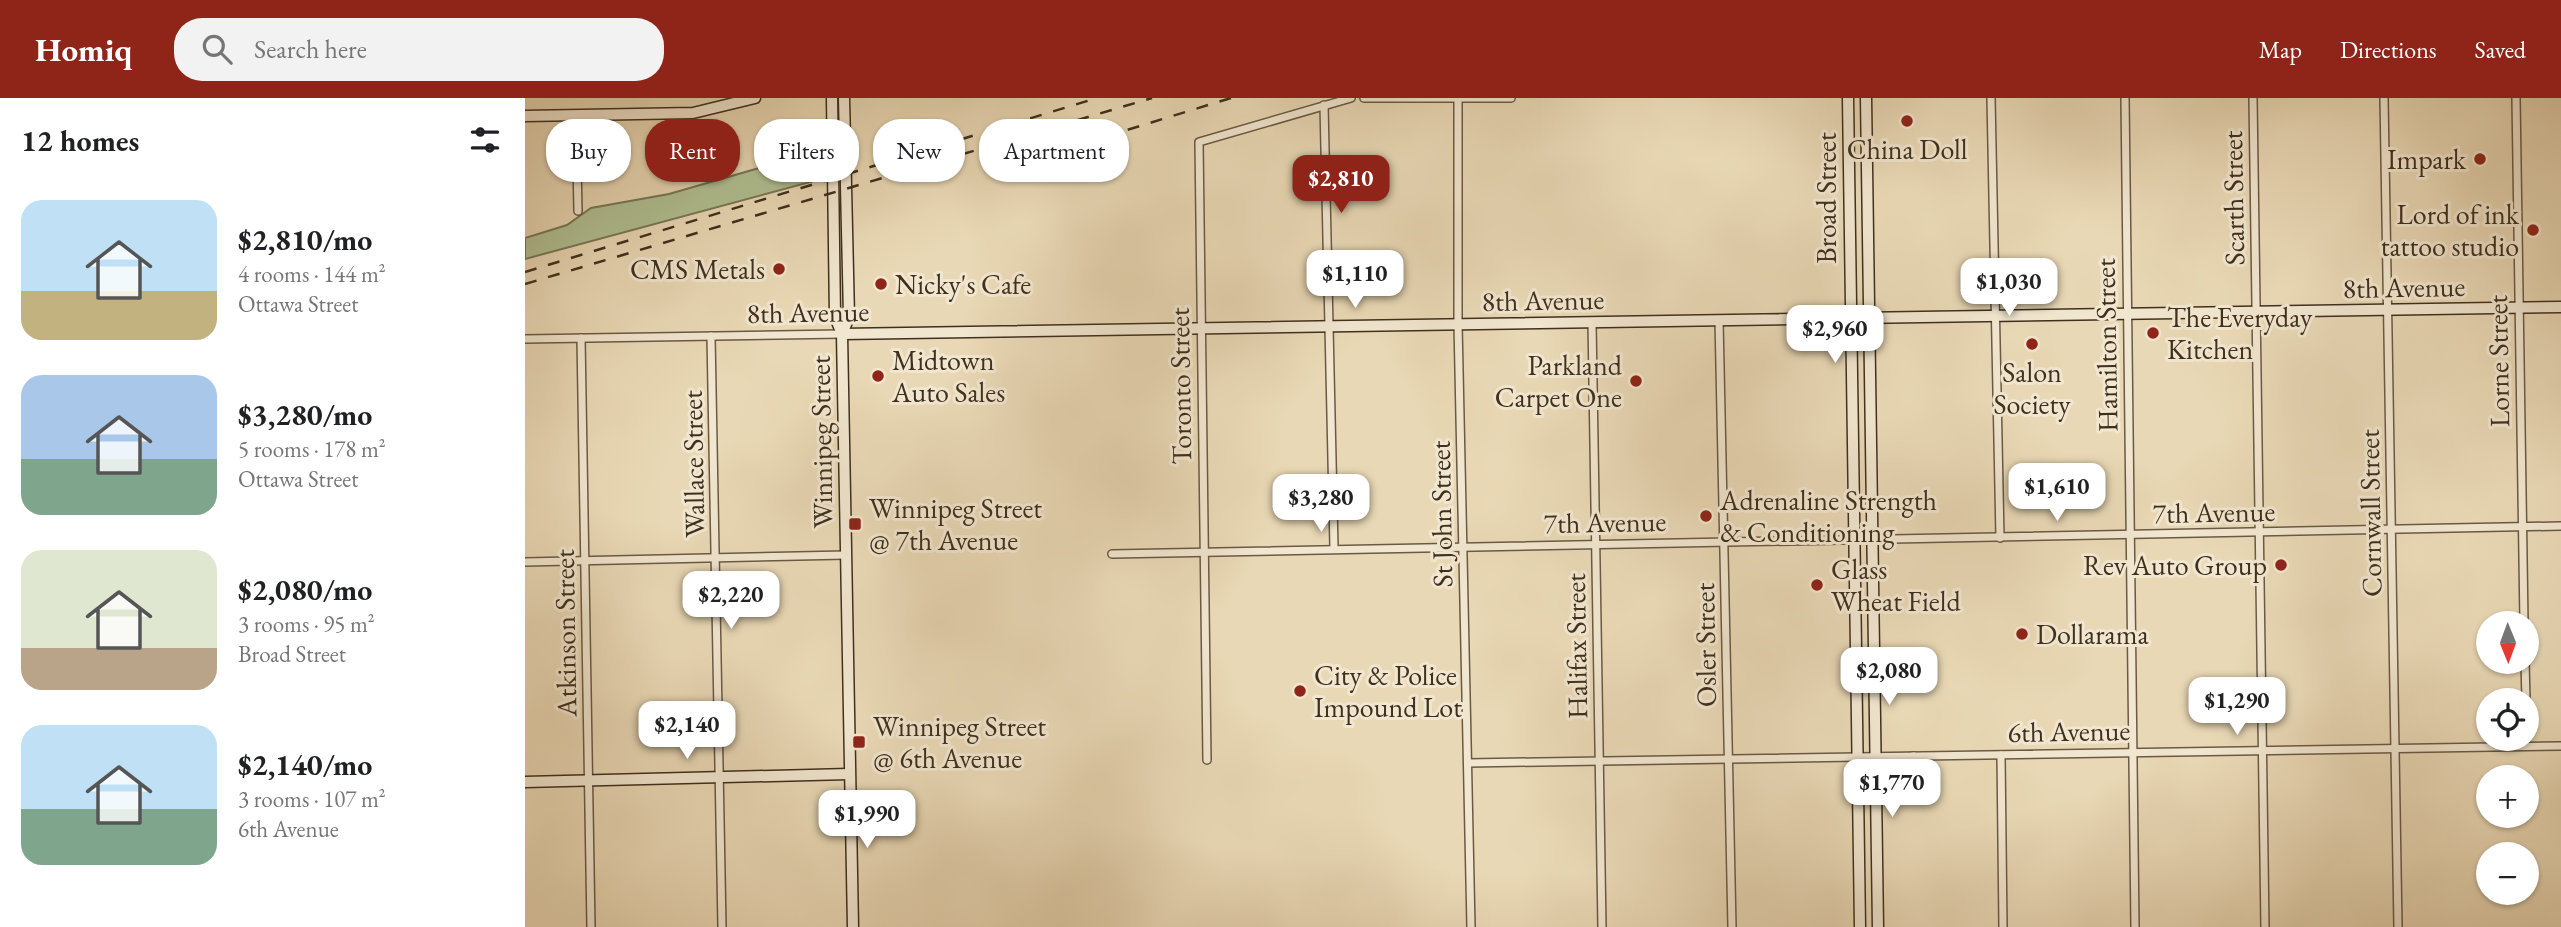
<!DOCTYPE html>
<meta charset="utf-8">
<style>
body{margin:0;font-family:"EB Garamond",serif;background:#f2f2f2;color:#202124;height:100vh;display:flex;flex-direction:column;font-size:26px;white-space:nowrap}
*{box-sizing:border-box;margin:0}
p{font-size:23px;color:#757577}
.icon{flex:none;width:38px;height:38px;fill:none;stroke:currentColor;stroke-width:2;stroke-linecap:round;stroke-linejoin:round}
.map{position:relative;flex:1;overflow:hidden}
.panel{display:flex;flex-direction:column;background:#fff;width:525px}
.panel>*{flex:none}
.banner{position:absolute;left:21px;top:21px;width:665px;height:63px;display:flex;gap:14px}
.needle{width:46px;rotate:179deg}
.tools{position:absolute;left:1951px;top:513px;display:grid;gap:14px}
.tools a{display:grid;place-items:center;width:63px;height:63px;border-radius:50%;background:#fff;box-shadow:0 2px 5px #0004;font-size:35px}
.price{position:absolute;translate:-50% -60px;padding:0 16px;border-radius:14px;background:#fff;color:#222;font-size:23px;line-height:46px;filter:drop-shadow(0 2px 4px #0008)}
.price::after{content:'';position:absolute;left:50%;top:42px;width:21px;height:16px;margin-left:-10px;background:inherit;clip-path:polygon(0 0,100% 0,50% 100%)}
.price.selected{background:#8f2418;color:#fff}
ul{padding:0;list-style:none}
li{display:flex;align-items:center;gap:21px;height:175px;padding:0 21px}
li span{display:grid;place-items:center;flex:none;width:196px;height:140px;border-radius:21px;color:#555}
li>.icon{margin-inline-start:auto}
span .icon{width:84px;height:84px;fill:#fffc;stroke-width:1}
li b{font-size:30px}
h2{display:flex;justify-content:space-between;align-items:center;height:84px;padding:0 21px;font-size:30px}
.chip{padding:0 24px;border-radius:28px;background:#fff;box-shadow:0 2px 5px #0004;font-size:24px;line-height:63px}
.chip.selected{background:#8f2418;color:#fff}
header{display:flex;align-items:center;gap:42px;box-sizing:border-box;height:98px;padding:0 35px;background:#8f2418;color:#fff}
header strong{font-size:33px}
nav{display:flex;gap:38px;margin-inline-start:auto;font-size:24px}
.search{width:490px;height:63px;background:#f2f2f2;display:flex;align-items:center;gap:18px;box-sizing:border-box;padding:0 24px;border-radius:28px;color:#757577;font-size:26px}
main{display:flex;flex:1;min-height:0}
.map>svg:first-child{display:block}
</style>
<header>
<strong>Homiq</strong>
<div class="search"><svg class="icon" aria-label="search" viewBox="0 0 24 24"><circle cx="10" cy="10" r="6"/><path d="M15 15l6 6"/></svg>Search here</div>
<nav><a>Map</a><a>Directions</a><a>Saved</a></nav>
</header>
<main>
<section class="panel">
<h2>12 homes<svg class="icon" aria-label="filters" viewBox="0 0 24 24"><path d="M4 7h16M4 17h16"/><circle cx="9" cy="7" r="2"/><circle cx="15" cy="17" r="2"/></svg></h2>
<ul>
<li><span style="background:linear-gradient(#bfe0f5 65%,#c2b280 0)"><svg class="icon" aria-label="home" viewBox="0 0 24 24"><path d="M3 11l9-7 9 7M6 9v11h12V9"/></svg></span><div><b>$2,810/mo</b><p>4 rooms · 144 m²</p><p>Ottawa Street</p></div></li>
<li><span style="background:linear-gradient(#a9c7e8 60%,#7fa58c 0)"><svg class="icon" aria-label="home" viewBox="0 0 24 24"><path d="M3 11l9-7 9 7M6 9v11h12V9"/></svg></span><div><b>$3,280/mo</b><p>5 rooms · 178 m²</p><p>Ottawa Street</p></div></li>
<li><span style="background:linear-gradient(#dfe7d0 70%,#b9a48a 0)"><svg class="icon" aria-label="home" viewBox="0 0 24 24"><path d="M3 11l9-7 9 7M6 9v11h12V9"/></svg></span><div><b>$2,080/mo</b><p>3 rooms · 95 m²</p><p>Broad Street</p></div></li>
<li><span style="background:linear-gradient(#bfe0f5 60%,#7fa58c 0)"><svg class="icon" aria-label="home" viewBox="0 0 24 24"><path d="M3 11l9-7 9 7M6 9v11h12V9"/></svg></span><div><b>$2,140/mo</b><p>3 rooms · 107 m²</p><p>6th Avenue</p></div></li>
</ul>
</section>
<div class="map">
<svg width="2036" height="829" viewBox="0 0 2036 829">
<rect width="100%" height="100%" fill="#e9d8b5"/>
<filter id="stains"><feTurbulence type="fractalNoise" baseFrequency=".00286" numOctaves="4"/><feColorMatrix values="0 0 0 0 .2 0 0 0 0 .09 0 0 0 0 .02 0 0 0 .5 -.17"/></filter>
<radialGradient id="worn" r=".72"><stop offset=".6" stop-color="#630" stop-opacity="0"/><stop offset="1" stop-color="#630" stop-opacity=".3"/></radialGradient>
<path fill="#b0c093" stroke="#787858" stroke-width="2" d="M300,51V80L0,161V140L42,127L66,110L144,96Z"/>
<g fill="none" stroke-linecap="round" stroke-linejoin="round">
<g stroke="#6a5a44" stroke-width="10">
<g id="street">
<path d="M839,0H986"/>
<path d="M1466,0L1475,440"/>
<path d="M1600,0L1610,829"/>
<path d="M1728,0L1740,829"/>
<path d="M1859,0L1873,829"/>
<path d="M1991,0L1999,525"/>
<path d="M933,1V226L946,829"/>
<path d="M799,7L809,450"/>
<path d="M51,17L53,113"/>
<path d="M1194,222L1207,829"/>
<path d="M1067,224L1077,829"/>
<path d="M186,238L197,829"/>
<path d="M56,240L66,829"/>
<path d="M0,241L317,236"/>
<path d="M587,456L2036,428"/>
<path d="M0,464L321,457"/>
<path d="M2000,564L2001,602"/>
<path d="M1476,657L1478,829"/>
<path d="M1359,659L1365,662L1389,658"/>
<path d="M682,662L674,44L826,0"/>
<path d="M943,665L2036,648"/>
</g>
</g>
<g stroke="#3f301e" stroke-width="13">
<g id="secondary">
<path d="M307,0L310,219L317,236L328,829"/>
<path d="M1323,0L1335,829"/>
<path d="M1341,0L1353,829"/>
<path d="M0,18L168,15L230,0"/>
<path d="M317,236L2036,209"/>
<path d="M317,236L324,219L319,0"/>
<path d="M0,684L324,676"/>
</g>
</g>
<use href="#street" stroke="#f1e6cf" stroke-width="7"/>
<use href="#secondary" stroke="#f1e6cf" stroke-width="10"/>
<g stroke="#3f301e" stroke-width="2.5" stroke-dasharray="12 12" stroke-linecap="butt">
<path d="M488,67L706,0"/>
<path d="M0,174L572,0"/>
<path d="M0,186L627,0"/>
</g>
</g>
<g fill="#8f2418" stroke="#f1e6cf" stroke-width="2.5">
<circle cx="1382" cy="23" r="7"/>
<circle cx="1955" cy="61" r="7"/>
<circle cx="2008" cy="132" r="7"/>
<circle cx="254" cy="171" r="7"/>
<circle cx="356" cy="186" r="7"/>
<circle cx="1628" cy="235" r="7"/>
<circle cx="1507" cy="246" r="7"/>
<circle cx="353" cy="278" r="7"/>
<circle cx="1111" cy="283" r="7"/>
<circle cx="1181" cy="418" r="7"/>
<rect x="323" y="419" width="14" height="14" rx="3.5"/>
<circle cx="1756" cy="467" r="7"/>
<circle cx="1292" cy="487" r="7"/>
<circle cx="1497" cy="536" r="7"/>
<circle cx="775" cy="593" r="7"/>
<rect x="327" y="637" width="14" height="14" rx="3.5"/>
</g>
<g text-anchor="middle" stroke-width="6" stroke-linejoin="round" paint-order="stroke">
<g font-size="28" fill="#3f301e" stroke="#f1e6cf" text-anchor="start">
<text x="1382" y="61" text-anchor="middle">China Doll</text>
<text x="1941" y="71" text-anchor="end">Impark</text>
<text x="1994" y="126" text-anchor="end">Lord of ink<tspan x="1994" dy="32">tattoo studio</tspan></text>
<text x="240" y="181" text-anchor="end">CMS Metals</text>
<text x="370" y="196">Nicky's Cafe</text>
<text x="1642" y="229">The Everyday<tspan x="1642" dy="32">Kitchen</tspan></text>
<text x="367" y="272">Midtown<tspan x="367" dy="32">Auto Sales</tspan></text>
<text x="1097" y="277" text-anchor="end">Parkland<tspan x="1097" dy="32">Carpet One</tspan></text>
<text x="1507" y="284" text-anchor="middle">Salon<tspan x="1507" dy="32">Society</tspan></text>
<text x="1195" y="412">Adrenaline Strength<tspan x="1195" dy="32">&amp; Conditioning</tspan></text>
<text x="344" y="420">Winnipeg Street<tspan x="344" dy="32">@ 7th Avenue</tspan></text>
<text x="1742" y="477" text-anchor="end">Rev Auto Group</text>
<text x="1306" y="481">Glass<tspan x="1306" dy="32">Wheat Field</tspan></text>
<text x="1511" y="546">Dollarama</text>
<text x="789" y="587">City &amp; Police<tspan x="789" dy="32">Impound Lot</tspan></text>
<text x="348" y="638">Winnipeg Street<tspan x="348" dy="32">@ 6th Avenue</tspan></text>
</g>
<g font-size="28" fill="#3f301e" stroke="#f1e6cf">
<text transform="translate(1301 100) rotate(-90)" y="10">Broad Street</text>
<text transform="translate(1708 100) rotate(-91)" y="10">Scarth Street</text>
<text transform="translate(1879 189) rotate(-1)" y="10">8th Avenue</text>
<text transform="translate(1018 202) rotate(-1)" y="10">8th Avenue</text>
<text transform="translate(283 214) rotate(-1)" y="10">8th Avenue</text>
<text transform="translate(1581 247) rotate(-91)" y="10">Hamilton Street</text>
<text transform="translate(1973 263) rotate(-91)" y="10">Lorne Street</text>
<text transform="translate(655 288) rotate(-91)" y="10">Toronto Street</text>
<text transform="translate(296 344) rotate(-91)" y="10">Winnipeg Street</text>
<text transform="translate(168 366) rotate(-91)" y="10">Wallace Street</text>
<text transform="translate(1689 414) rotate(-1)" y="10">7th Avenue</text>
<text transform="translate(1845 415) rotate(-91)" y="10">Cornwall Street</text>
<text transform="translate(916 416) rotate(-91)" y="10">St John Street</text>
<text transform="translate(1080 424) rotate(-1)" y="10">7th Avenue</text>
<text transform="translate(40 535) rotate(-91)" y="10">Atkinson Street</text>
<text transform="translate(1180 547) rotate(-91)" y="10">Osler Street</text>
<text transform="translate(1051 548) rotate(-91)" y="10">Halifax Street</text>
<text transform="translate(1544 633) rotate(-1)" y="10">6th Avenue</text>
</g>
</g>
<rect width="100%" height="100%" filter="url(#stains)"/>
<rect width="100%" height="100%" fill="url(#worn)"/>
</svg>
<div class="tools">
<a><svg class="needle" viewBox="-14 -14 28 28"><path d="M0-13l5 13h-10z" fill="#e53935"/><path d="M0 13l5-13h-10z" fill="#757577"/></svg></a>
<a><svg class="icon" aria-label="locate" viewBox="0 0 24 24"><circle cx="12" cy="12" r="6"/><path d="M12 2v4M12 18v4M2 12h4M18 12h4"/></svg></a>
<a>+</a>
<a>−</a>
</div>
<b class="price selected" style="left:816px;top:117px">$2,810</b>
<b class="price" style="left:830px;top:212px">$1,110</b>
<b class="price" style="left:1484px;top:220px">$1,030</b>
<b class="price" style="left:1310px;top:267px">$2,960</b>
<b class="price" style="left:1532px;top:425px">$1,610</b>
<b class="price" style="left:796px;top:436px">$3,280</b>
<b class="price" style="left:206px;top:533px">$2,220</b>
<b class="price" style="left:1364px;top:609px">$2,080</b>
<b class="price" style="left:1712px;top:639px">$1,290</b>
<b class="price" style="left:162px;top:663px">$2,140</b>
<b class="price" style="left:1367px;top:721px">$1,770</b>
<b class="price" style="left:342px;top:752px">$1,990</b>
<div class="banner">
<a class="chip">Buy</a>
<a class="chip selected">Rent</a>
<a class="chip">Filters</a>
<a class="chip">New</a>
<a class="chip">Apartment</a>
</div>
</div>
</main>
